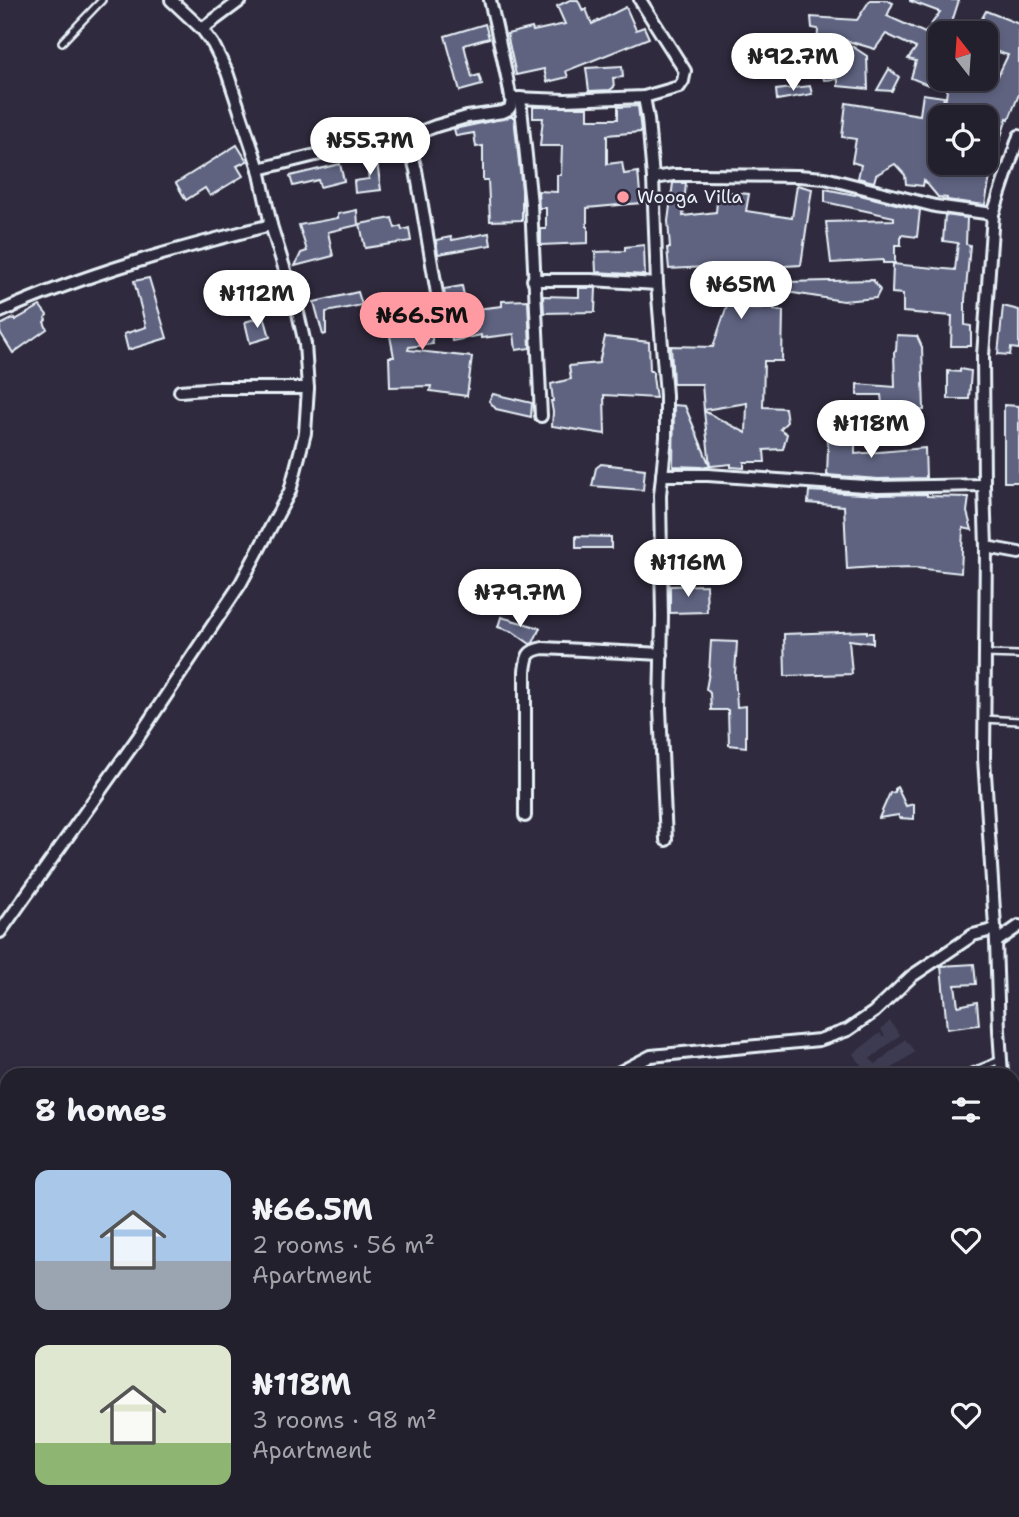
<!DOCTYPE html>
<meta charset="utf-8">
<style>
body{margin:0;font-family:"Shantell Sans",sans-serif;background:#2b2836;color:#f1f3f6;height:100vh;display:flex;flex-direction:column;font-size:26px;white-space:nowrap}
*{box-sizing:border-box;margin:0}
p{font-size:23px;color:#a3a3aa}
.icon{flex:none;width:38px;height:38px;fill:none;stroke:currentColor;stroke-width:2;stroke-linecap:round;stroke-linejoin:round}
.map{position:relative;flex:1;overflow:hidden}
.side{position:absolute;left:0px;top:1068px;width:1020px;height:450px;display:flex;flex-direction:column;background:#23202e;border-radius:21px 21px 0 0;box-shadow:0 4px 10px #0003,0 0 0 2px #403e4a}
.side>*{flex:none}
.needle{width:46px;rotate:343deg}
.tools{position:absolute;left:928px;top:21px;display:grid;gap:14px}
.tools a{display:grid;place-items:center;width:70px;height:70px;border-radius:14px;background:#23202e;box-shadow:0 4px 10px #0003,0 0 0 2px #403e4a;font-size:35px}
.price{position:absolute;translate:-50% -60px;padding:0 16px;border-radius:24px;background:#fff;color:#222;font-size:23px;line-height:46px;filter:drop-shadow(0 2px 4px #0008)}
.price::after{content:'';position:absolute;left:50%;top:42px;width:21px;height:16px;margin-left:-10px;background:inherit;clip-path:polygon(0 0,100% 0,50% 100%)}
.price.selected{background:#ff9aa2;color:#111}
ul{padding:0;list-style:none}
li{display:flex;align-items:center;gap:21px;height:175px;padding:0 35px}
li span{display:grid;place-items:center;flex:none;width:196px;height:140px;border-radius:14px;color:#555}
li>.icon{margin-inline-start:auto}
span .icon{width:84px;height:84px;fill:#fffc;stroke-width:1}
li b{font-size:30px}
h2{display:flex;justify-content:space-between;align-items:center;height:84px;padding:0 35px;font-size:30px}
.map>svg:first-child{display:block}
</style>
<div class="map">
<svg width="1019" height="1517" viewBox="0 0 1019 1517">
<rect width="100%" height="100%" fill="#2f2a3d"/>
<filter id="ink" filterUnits="userSpaceOnUse"><feTurbulence type="fractalNoise" baseFrequency=".0143" numOctaves="2"/><feDisplacementMap in="SourceGraphic" scale="14" xChannelSelector="R" yChannelSelector="G"/><feConvolveMatrix kernelMatrix="1 2 1 2 8 2 1 2 1" color-interpolation-filters="sRGB"/></filter>
<g filter="url(#ink)">
<path fill="#3d3b51" d="M890,1021L900,1035L870,1059L876,1064L905,1039L915,1052L884,1074H868L853,1054L880,1033L882,1036H885L881,1029Z"/>
<g fill="#5f6380" stroke="#e8f1f8" stroke-width="2">
<path d="M570,0H578L583,11L586,9L592,24L626,7L636,30L644,27L649,38L566,71L568,77L547,82L544,69L516,75L507,34L532,28L533,31L565,24L557,6Z"/>
<path d="M870,0H886L893,3L887,16L925,33L940,12L910,1V0H959L951,25L970,33H940V69L933,66L928,85L911,78L916,61L908,59L916,48L886,34L875,49L841,39L867,56L868,89L838,86V79L824,80L817,52L818,29L812,28L811,17L857,20Z"/>
<path d="M986,11L1019,24V94L1009,119L1007,118L997,149L985,145V117H971L945,103L949,79L964,86L968,79H985V71L998,76L1008,55L985,48V33H974Z"/>
<path d="M485,24L489,38L464,45L472,77L479,75L482,85L460,91L445,36Z"/>
<path d="M622,66L623,77L613,78L614,87L610,90L589,91L586,68Z"/>
<path d="M889,69L899,77L892,91L877,90Z"/>
<path d="M810,86L812,94L777,100L776,90Z"/>
<path d="M923,94L944,97L937,135L940,136V148L934,147L933,172L964,177V173L973,175L974,163H985L982,176L990,177L985,205L947,200V198L938,197L924,180L923,186L906,184L905,175L895,164L876,175L874,182L858,178L861,165L852,162L856,139L842,137L846,103L920,115Z"/>
<path d="M638,106L641,132L607,135V164L622,162L624,174L638,172L641,203L587,208V227H588V243L541,245V229H546V208H539L538,191L557,192V175H561L562,146H540L543,118H533V107H588V119H618V107Z"/>
<path d="M510,117H514L522,190V220L490,221L488,180H483V146L476,147L474,133L456,136L454,129Z"/>
<path d="M237,145L247,161L237,166L243,176L210,196L205,188L186,200L176,183Z"/>
<path d="M376,155L381,190L355,193L354,181L369,179L365,157Z"/>
<path d="M340,164L344,181L320,187L318,180L293,186L290,176Z"/>
<path d="M673,183H686L683,216L716,212L718,191L749,194L746,211L792,218L797,185L812,189L801,265L785,266L786,282L873,280L880,290L876,298L843,301L774,290V310L783,311L782,361H764L763,407L785,408L787,422L780,429L787,434L783,449L764,450L765,462H744V468L731,467V464L701,467L673,466L674,405L685,406L710,466L704,411L746,433L747,403L704,410L702,384H673L671,346L713,347L728,303L746,308H762L763,288L723,282L725,266L669,269L667,248H670L668,221Z"/>
<path d="M825,189L855,195L856,194L920,210L917,237L901,235V245H895V263H883V260L831,263L826,222L894,220V217L825,202Z"/>
<path d="M357,210L358,225L328,232L333,256L295,266L301,253L307,251L299,225L338,218V214Z"/>
<path d="M945,215L967,218L966,244L970,245L965,300V325L971,326V346H951L952,316L903,312V294L892,293L893,264L955,270L958,243L943,241Z"/>
<path d="M392,218L395,228L401,226L402,230L409,228L411,241L365,248L360,224Z"/>
<path d="M489,233L491,245L438,254L436,240L451,237L452,240Z"/>
<path d="M644,245L645,275L596,272L595,252L625,251V247Z"/>
<path d="M149,278L167,338L128,350L124,334L146,327L134,281Z"/>
<path d="M462,286L467,310L502,306V301L528,300L530,348L516,350L514,334L481,338V335L452,341L444,289Z"/>
<path d="M579,288H596L595,312L544,313L543,296L579,297Z"/>
<path d="M358,292L362,305L326,312V334L323,335L314,302Z"/>
<path d="M429,296L433,316L428,317L433,344L409,347L408,350L472,357L467,396L430,391L431,386L390,387L389,357H394L384,304Z"/>
<path d="M40,306L47,315L45,318L46,320L44,322L47,329L13,353L0,332V325L14,318L15,320Z"/>
<path d="M1003,306L1019,310V349L1011,348L1010,355L998,354Z"/>
<path d="M264,316L270,337L250,343L245,322Z"/>
<path d="M897,335L917,336L922,347L924,410L883,412L881,395H857V384L895,387L894,352L896,351Z"/>
<path d="M605,337L649,342L650,371H653V377L656,398L604,395L605,434L552,426L553,412L551,401H553L551,384L571,379L569,366L599,363Z"/>
<path d="M960,369L971,371L969,399H948V371L960,372Z"/>
<path d="M493,394L532,403L531,417L496,409L489,401Z"/>
<path d="M1004,405L1019,406V482H1004Z"/>
<path d="M827,428H850V437L855,436V454L925,448L926,478L878,479L827,475L828,448Z"/>
<path d="M601,464L645,469L643,490L592,486L596,468Z"/>
<path d="M809,491L878,495L927,494V496L969,497L967,512L972,530L963,528L961,573L915,568L875,569V567L847,569L844,506L808,503Z"/>
<path d="M576,536L611,537V548H576Z"/>
<path d="M516,579L551,594L546,609L508,596Z"/>
<path d="M706,585L707,612L670,613V586Z"/>
<path d="M501,617L540,628L533,643L530,644L513,632L498,627Z"/>
<path d="M867,631V633H873V643L849,640L852,674L785,676L784,634Z"/>
<path d="M711,641L737,642L735,674L737,707L746,706V747L729,745L728,710H711L710,693L706,689L709,673Z"/>
<path d="M897,787L906,806L914,804V819L899,818V815L879,818L890,793L895,792V788Z"/>
<path d="M974,964L976,984L955,985L958,1006L977,1002L979,1025L947,1029L941,966Z"/>
</g>
<g fill="none" stroke-linecap="round" stroke-linejoin="round">
<g stroke="#e8f1f8" stroke-width="10">
<g id="lane">
<path d="M62,42L102,0"/>
<path d="M985,654L1019,655"/>
<path d="M984,719L1019,721"/>
<path d="M966,1074L1000,1060"/>
</g>
</g>
<g stroke="#e8f1f8" stroke-width="16">
<g id="street">
<path d="M202,29L241,0"/>
<path d="M644,97L648,119L653,178L657,284L666,395V437L660,495L662,617L660,708L666,840"/>
<path d="M515,98L565,100L644,97L679,87L683,81L685,71L640,0"/>
<path d="M520,98L531,204L541,416"/>
<path d="M407,137L416,170L442,323"/>
<path d="M259,169L332,151L407,137L436,126L467,117L503,112C507,110 510,110 511,105C513,100 493,13 490,0"/>
<path d="M653,178L674,175H698L798,176L825,178L935,206L993,214"/>
<path d="M533,280H591L657,284"/>
<path d="M0,312C87,273 179,248 271,225"/>
<path d="M180,391L218,388H308"/>
<path d="M662,475H708L878,487L984,485"/>
<path d="M986,547L1019,553"/>
<path d="M525,816V671C527,656 527,651 543,648L662,654"/>
<path d="M0,932L137,739L241,583L290,491L305,433L308,388L305,344L298,313L271,225L259,169L227,72L213,44L202,29L171,0"/>
<path d="M996,942L1019,926"/>
<path d="M616,1074L651,1056L819,1040L848,1030L874,1012L912,976L973,935L996,929"/>
<path d="M1002,1074L999,1030L996,942L984,758L986,547L984,485L983,356L993,214L1019,136"/>
<path d="M1013,1156L1019,1186"/>
<path d="M0,1176H7"/>
<path d="M487,1510L499,1517"/>
<path d="M940,1510L959,1517"/>
<path d="M434,1517L442,1510"/>
<path d="M641,1517L646,1510"/>
</g>
</g>
<use href="#lane" stroke="#2f2a3d" stroke-width="5"/>
<use href="#street" stroke="#2f2a3d" stroke-width="10"/>
</g>
</g>
<circle fill="#ff9aa2" stroke="#2f2a3d" stroke-width="2.5" cx="623" cy="197" r="7"/>
<g text-anchor="middle" stroke-width="5" stroke-linejoin="round" paint-order="stroke">
<g font-size="18" fill="#e8f1f8" stroke="#2f2a3d" text-anchor="start">
<text x="637" y="203">Wooga Villa</text>
</g>
</g>
</svg>
<div class="tools">
<a><svg class="needle" viewBox="-14 -14 28 28"><path d="M0-13l5 13h-10z" fill="#e53935"/><path d="M0 13l5-13h-10z" fill="#a3a3aa"/></svg></a>
<a><svg class="icon" aria-label="locate" viewBox="0 0 24 24"><circle cx="12" cy="12" r="6"/><path d="M12 2v4M12 18v4M2 12h4M18 12h4"/></svg></a>
</div>
<b class="price" style="left:793px;top:93px">₦92.7M</b>
<b class="price" style="left:370px;top:177px">₦55.7M</b>
<b class="price" style="left:741px;top:321px">₦65M</b>
<b class="price" style="left:257px;top:330px">₦112M</b>
<b class="price selected" style="left:422px;top:352px">₦66.5M</b>
<b class="price" style="left:871px;top:460px">₦118M</b>
<b class="price" style="left:688px;top:599px">₦116M</b>
<b class="price" style="left:520px;top:629px">₦79.7M</b>
<section class="side">
<h2>8 homes<svg class="icon" aria-label="filters" viewBox="0 0 24 24"><path d="M4 7h16M4 17h16"/><circle cx="9" cy="7" r="2"/><circle cx="15" cy="17" r="2"/></svg></h2>
<ul>
<li><span style="background:linear-gradient(#a9c7e8 65%,#9aa5b1 0)"><svg class="icon" aria-label="home" viewBox="0 0 24 24"><path d="M3 11l9-7 9 7M6 9v11h12V9"/></svg></span><div><b>₦66.5M</b><p>2 rooms · 56 m²</p><p>Apartment</p></div><svg class="icon" aria-label="heart" viewBox="0 0 24 24"><path d="M12 20l-8-8c-3-5 5-10 8-4 3-6 11-1 8 4z"/></svg></li>
<li><span style="background:linear-gradient(#dfe7d0 70%,#8fb573 0)"><svg class="icon" aria-label="home" viewBox="0 0 24 24"><path d="M3 11l9-7 9 7M6 9v11h12V9"/></svg></span><div><b>₦118M</b><p>3 rooms · 98 m²</p><p>Apartment</p></div><svg class="icon" aria-label="heart" viewBox="0 0 24 24"><path d="M12 20l-8-8c-3-5 5-10 8-4 3-6 11-1 8 4z"/></svg></li>
</ul>
</section>
</div>
